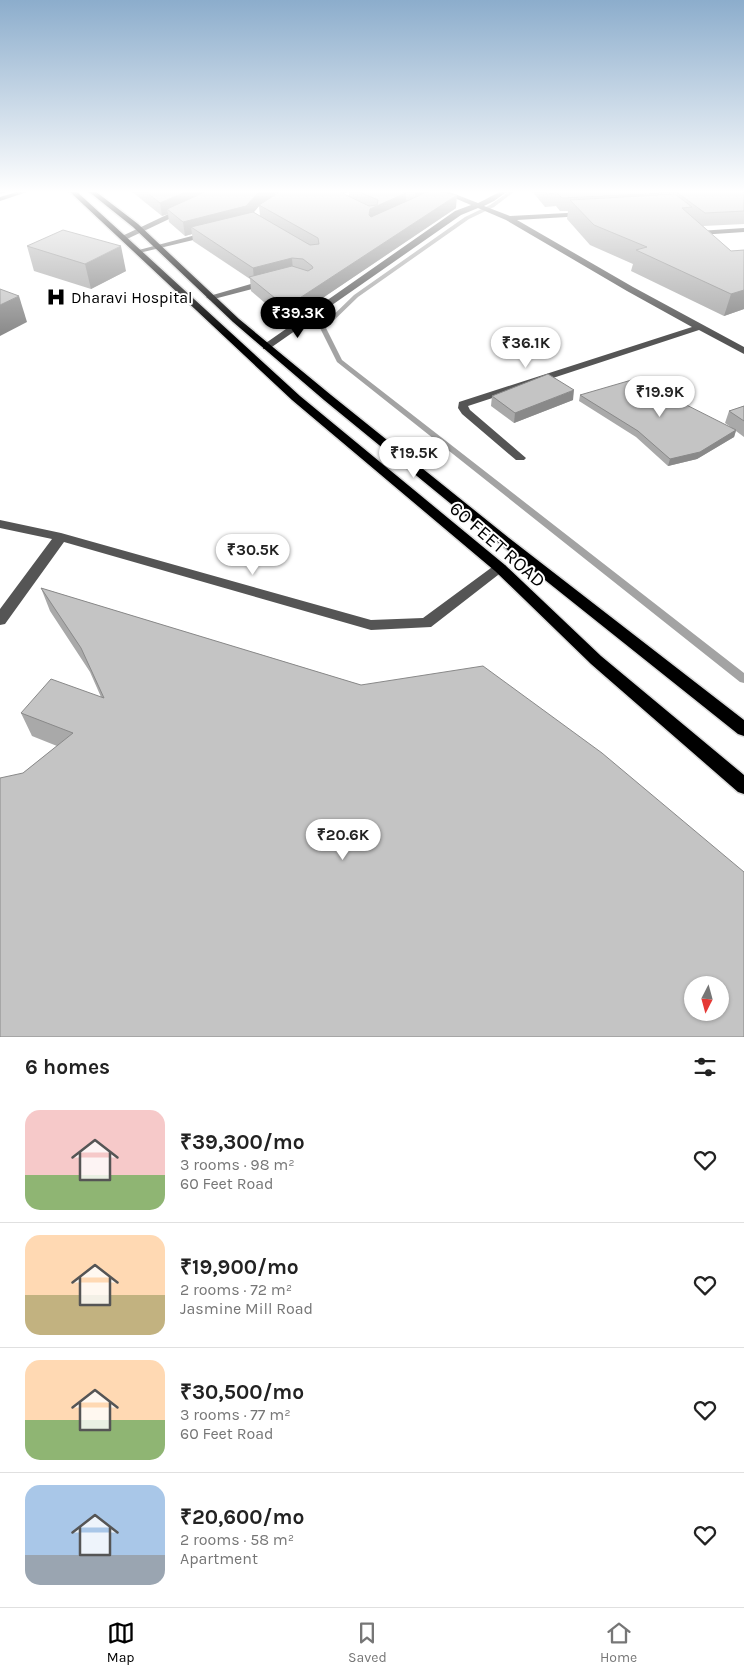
<!DOCTYPE html>
<meta charset="utf-8">
<style>
body{margin:0;font-family:Karla,sans-serif;background:#f6f6f6;color:#222;height:100vh;display:flex;flex-direction:column;font-size:19px;white-space:nowrap}
*{box-sizing:border-box;margin:0}
p{font-size:16px;color:#767676}
.icon{flex:none;width:28px;height:28px;fill:none;stroke:currentColor;stroke-width:2;stroke-linecap:round;stroke-linejoin:round}
.map{position:relative;height:1037px;overflow:hidden}
.details{display:flex;flex-direction:column;background:#fff;flex:1}
.details>*{flex:none}
.needle{width:32px;rotate:186deg}
.fabs{position:absolute;left:684px;top:976px;display:grid;gap:10px}
.fabs a{display:grid;place-items:center;width:45px;height:45px;border-radius:50%;background:#fff;box-shadow:0 1px 4px #0004;font-size:25px}
.price{position:absolute;translate:-50% -42px;padding:0 11px;border-radius:18px;background:#fff;color:#222;font-size:16px;line-height:32px;filter:drop-shadow(0 1px 2px #0008)}
.price::after{content:'';position:absolute;left:50%;top:30px;width:15px;height:11px;margin-left:-8px;background:inherit;clip-path:polygon(0 0,100% 0,50% 100%)}
.price.current{background:#000;color:#fff}
ul{padding:0;list-style:none}
li{display:flex;align-items:center;gap:15px;height:125px;padding:0 25px}
li+li{border-top:1px solid #e0e0e0}
li span{display:grid;place-items:center;flex:none;width:140px;height:100px;border-radius:15px;color:#555}
li>.icon{margin-inline-start:auto}
span .icon{width:60px;height:60px;fill:#fffc;stroke-width:1}
li b{font-size:21px}
h2{display:flex;justify-content:space-between;align-items:center;height:60px;padding:0 25px;font-size:21px}
.tabs{display:flex;justify-content:space-around;align-items:center;height:70px;border-top:1px solid #e0e0e0;background:#fff;font-size:14px;color:#767676}
.tabs a{display:grid;justify-items:center;gap:2px}
.tabs .current{color:#000}
.map>svg:first-child{display:block}
</style>
<div class="map">
<svg width="744" height="1037" viewBox="0 0 744 1037">
<rect width="100%" height="100%" fill="#fff"/>
<g fill="none" stroke-linecap="round" stroke-linejoin="round">
<path fill="#a3a3a3" fill-rule="evenodd" d="M510,191H515L494,207L469,219L358,297L326,328L342,360L744,673V683L740,682L337,362L320,328L354,295L465,217L490,205Z"/>
<g stroke="#dbdbdb" stroke-width="3">
<g id="major">
<path d="M69,191H76L300,396L505,565L601,656L744,775V794L738,792L591,664L495,571L292,400Z"/>
<path d="M88,191H95L138,224L239,319L331,395L509,538L744,720V736L738,734L500,544L324,400L233,322L133,227Z"/>
</g>
</g>
<g fill="#555" fill-rule="evenodd">
<path d="M20,191H30L0,201V197Z"/>
<path d="M438,191H447L478,203C488,199 497,191 508,191L494,201L484,206L510,216L586,212L587,214L583,216L517,220L633,287L744,347V354L699,330L468,406L470,410L526,458L524,460H516L462,414L458,408L459,402L692,327L627,291L506,220L478,208L461,215L269,349H263V345L455,211L471,205Z"/>
<path d="M179,209L186,211L127,239L120,237Z"/>
<path d="M744,228V232L699,235L695,233L699,231Z"/>
<path d="M207,232H210V236L139,253L135,251Z"/>
<path d="M265,280L269,283L268,285L210,300L206,297Z"/>
<path d="M0,520L61,533L371,620L423,618L495,565H505L507,568L431,627L371,630L64,542L5,624L0,625V609L52,539L0,528Z"/>
</g>
<use href="#major" fill="#000" fill-rule="evenodd"/>
</g>
<g fill="#a9a9a9" fill-rule="evenodd">
<path d="M131,191H439L456,208L287,322L251,291L250,279L193,241L192,234L185,236L169,222L168,214L162,216ZM349,191V196L344,194ZM259,206L260,216L254,212Z"/>
<path d="M532,191H744V224L703,226L731,251L744,250V309L724,316L631,271L633,264L590,245L567,219L568,211H560L556,206L545,207Z"/>
<path d="M27,246L126,271L91,289L34,271Z"/>
<path d="M580,395L732,428L725,423L729,411L744,406V437L736,431L734,437L697,459L668,466L636,437L579,401Z"/>
<path d="M492,396L573,400L514,423L491,406Z"/>
<path d="M41,588L361,685L23,773L57,746L32,736L21,713L101,697L90,672L50,611Z"/>
</g>
<g fill="#898989">
<path d="M0,191H10L0,194V195Z"/>
<path d="M188,191H219L167,209L168,214L162,216L160,203Z"/>
<path d="M263,191H275V199L259,205V206L248,219L191,227L192,234L185,236L183,222Z"/>
<path d="M338,191H349L338,197Z"/>
<path d="M416,191H439V194L415,202Z"/>
<path d="M406,193V206L370,222L369,215L370,209Z"/>
<path d="M457,195L456,208L287,322L286,307Z"/>
<path d="M121,246L126,271L91,289L85,264Z"/>
<path d="M292,258L293,272L254,280L253,268Z"/>
<path d="M744,290V309L724,316L731,294Z"/>
<path d="M19,296L27,322L0,336V305Z"/>
<path d="M574,390L573,400L514,423L515,413Z"/>
<path d="M736,430L734,437L697,459L668,466L670,459Z"/>
</g>
<g fill="#c4c4c4" stroke="#898989" fill-rule="evenodd">
<path d="M145,191H188L160,203Z"/>
<path d="M207,191H263L259,192L246,206L183,222L167,209Z"/>
<path d="M278,191H338L369,206L377,205L378,200L357,191H401L406,193L370,209L369,215L371,217L427,192L436,191L457,195L286,307L249,277L292,266L308,271L313,268L312,266L303,259L292,258L253,268L191,227L253,212L310,245L319,244L318,238L259,205L278,193Z"/>
<path d="M544,191H662L664,193L562,198L557,193L547,194Z"/>
<path d="M675,191H744V211L705,213Z"/>
<path d="M675,194L692,207L682,208L731,251L744,250V290L731,294L636,250L647,247L594,225L570,200Z"/>
<path d="M63,230L121,246L85,264L27,246Z"/>
<path d="M0,289L19,296L0,305Z"/>
<path d="M548,374L574,390L515,413L492,396Z"/>
<path d="M635,379L736,430L700,452L670,459L638,431L580,395Z"/>
<path d="M744,406V421L729,411Z"/>
<path d="M41,588L361,685L483,666L602,753L744,872V1037H0V778L23,773L73,733L21,713L51,679L104,698L81,648ZM692,985H720V1012H692Z"/>
</g>
<linearGradient id="sky" x2="0" y2="1"><stop stop-color="#8cadcc"/><stop offset="0.57" stop-color="#fff"/><stop offset="1" stop-color="#fff" stop-opacity="0"/></linearGradient>
<rect width="744" height="336" fill="url(#sky)"/>
<defs>
<g id="hospital-bare" transform="scale(1.5)"><path d="M-5-5h3v3.5h4V-5h3V5h-3V1.5h-4V5h-3Z" fill="#000" stroke="#fff" stroke-width="2.5" paint-order="stroke"/></g>
</defs>
<g fill-rule="evenodd">
<use href="#hospital-bare" x="56" y="297"/>
</g>
<g text-anchor="middle" stroke-width="4" stroke-linejoin="round" paint-order="stroke">
<g font-size="16" fill="#000" stroke="#fff" text-anchor="start">
<text x="71" y="303">Dharavi Hospital</text>
</g>
<g font-size="19" fill="#000" stroke="#fff">
<text transform="translate(498 544) rotate(41)" y="7">60 FEET ROAD</text>
</g>
</g>
</svg>
<div class="fabs">
<a><svg class="needle" viewBox="-14 -14 28 28"><path d="M0-13l5 13h-10z" fill="#e53935"/><path d="M0 13l5-13h-10z" fill="#767676"/></svg></a>
</div>
<b class="price current" style="left:298px;top:339px">₹39.3K</b>
<b class="price" style="left:526px;top:369px">₹36.1K</b>
<b class="price" style="left:660px;top:418px">₹19.9K</b>
<b class="price" style="left:414px;top:479px">₹19.5K</b>
<b class="price" style="left:253px;top:576px">₹30.5K</b>
<b class="price" style="left:343px;top:861px">₹20.6K</b>
</div>
<section class="details">
<h2>6 homes<svg class="icon" aria-label="filters" viewBox="0 0 24 24"><path d="M4 7h16M4 17h16"/><circle cx="9" cy="7" r="2"/><circle cx="15" cy="17" r="2"/></svg></h2>
<ul>
<li><span style="background:linear-gradient(#f6c9c9 65%,#8fb573 0)"><svg class="icon" aria-label="home" viewBox="0 0 24 24"><path d="M3 11l9-7 9 7M6 9v11h12V9"/></svg></span><div><b>₹39,300/mo</b><p>3 rooms · 98 m²</p><p>60 Feet Road</p></div><svg class="icon" aria-label="heart" viewBox="0 0 24 24"><path d="M12 20l-8-8c-3-5 5-10 8-4 3-6 11-1 8 4z"/></svg></li>
<li><span style="background:linear-gradient(#ffd9b3 60%,#c2b280 0)"><svg class="icon" aria-label="home" viewBox="0 0 24 24"><path d="M3 11l9-7 9 7M6 9v11h12V9"/></svg></span><div><b>₹19,900/mo</b><p>2 rooms · 72 m²</p><p>Jasmine Mill Road</p></div><svg class="icon" aria-label="heart" viewBox="0 0 24 24"><path d="M12 20l-8-8c-3-5 5-10 8-4 3-6 11-1 8 4z"/></svg></li>
<li><span style="background:linear-gradient(#ffd9b3 60%,#8fb573 0)"><svg class="icon" aria-label="home" viewBox="0 0 24 24"><path d="M3 11l9-7 9 7M6 9v11h12V9"/></svg></span><div><b>₹30,500/mo</b><p>3 rooms · 77 m²</p><p>60 Feet Road</p></div><svg class="icon" aria-label="heart" viewBox="0 0 24 24"><path d="M12 20l-8-8c-3-5 5-10 8-4 3-6 11-1 8 4z"/></svg></li>
<li><span style="background:linear-gradient(#a9c7e8 70%,#9aa5b1 0)"><svg class="icon" aria-label="home" viewBox="0 0 24 24"><path d="M3 11l9-7 9 7M6 9v11h12V9"/></svg></span><div><b>₹20,600/mo</b><p>2 rooms · 58 m²</p><p>Apartment</p></div><svg class="icon" aria-label="heart" viewBox="0 0 24 24"><path d="M12 20l-8-8c-3-5 5-10 8-4 3-6 11-1 8 4z"/></svg></li>
</ul>
</section>
<nav class="tabs">
<a class="current"><svg class="icon" aria-label="map" viewBox="0 0 24 24"><path d="M3 6l6-2 6 2 6-2v14l-6 2-6-2-6 2zM9 4v14M15 6v14"/></svg>Map</a>
<a><svg class="icon" aria-label="saved" viewBox="0 0 24 24"><path d="M7 4h10v16l-5-4-5 4z"/></svg>Saved</a>
<a><svg class="icon" aria-label="home" viewBox="0 0 24 24"><path d="M3 11l9-7 9 7M6 9v11h12V9"/></svg>Home</a>
</nav>
